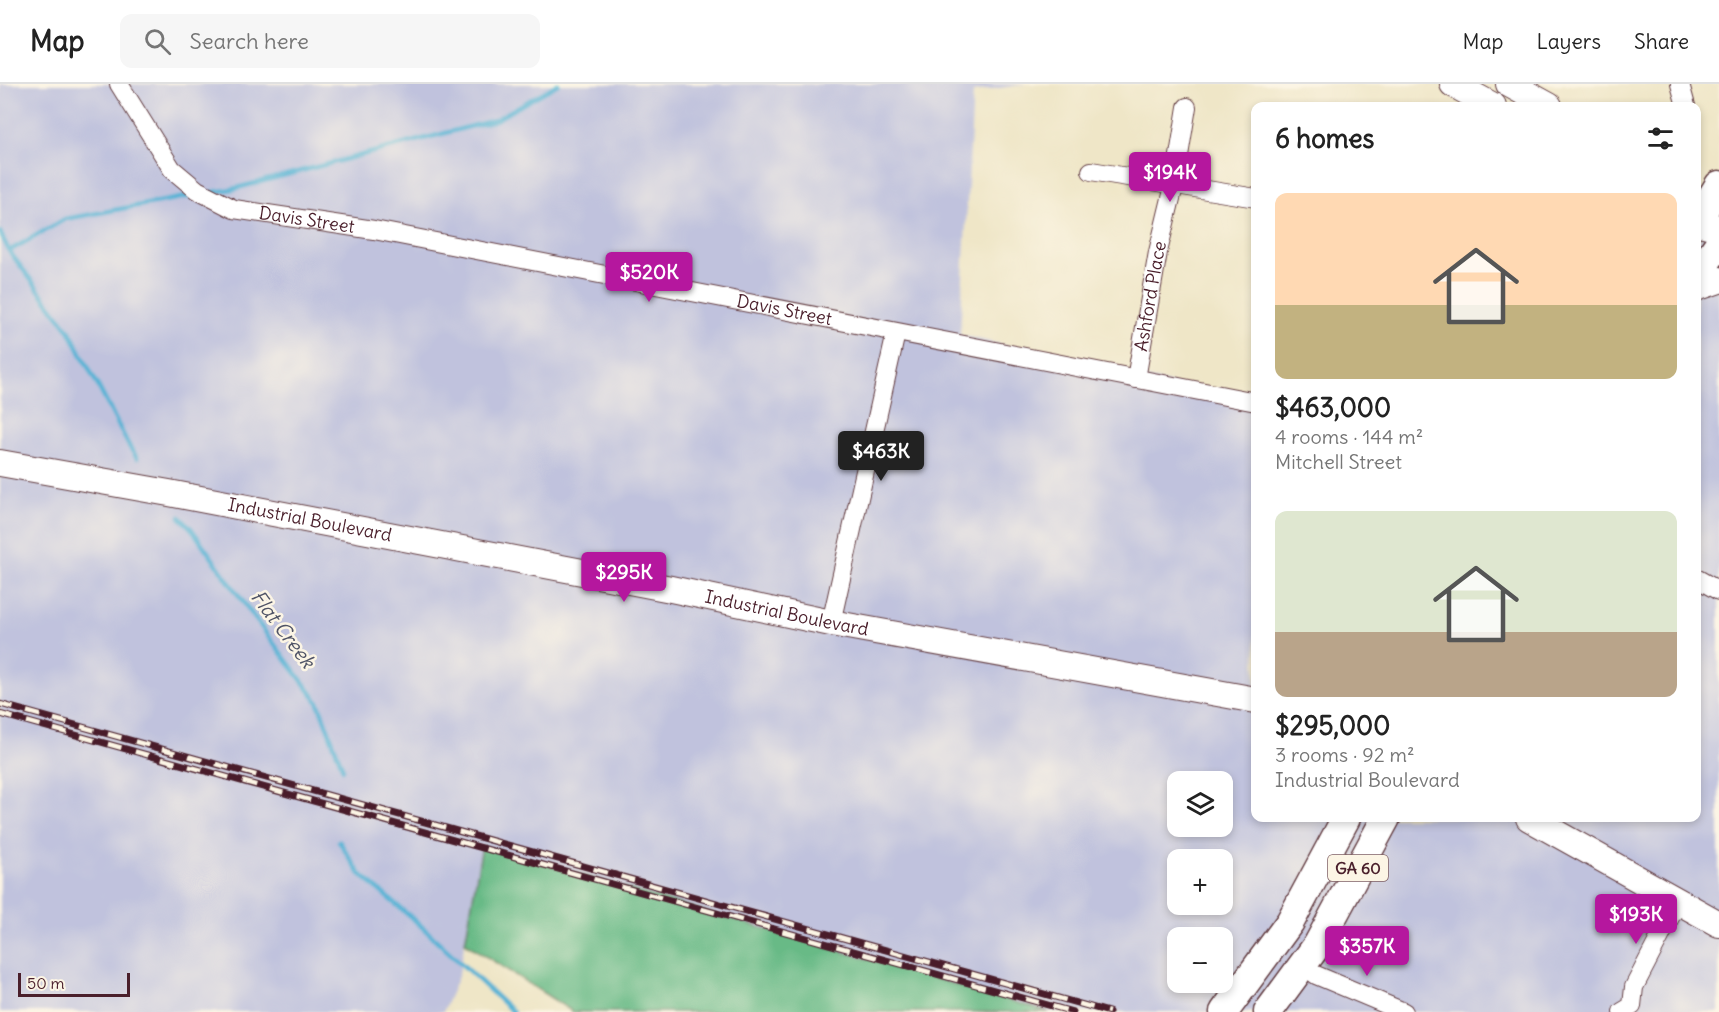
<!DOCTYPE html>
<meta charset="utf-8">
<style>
body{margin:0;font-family:Delius,sans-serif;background:#f6f6f6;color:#222;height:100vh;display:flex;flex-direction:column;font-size:22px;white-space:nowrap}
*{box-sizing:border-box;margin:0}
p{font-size:20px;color:#767676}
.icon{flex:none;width:33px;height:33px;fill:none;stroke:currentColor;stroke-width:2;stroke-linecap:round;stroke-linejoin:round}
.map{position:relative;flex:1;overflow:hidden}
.panel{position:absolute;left:1251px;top:18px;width:450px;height:720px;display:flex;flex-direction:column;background:#fff;border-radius:12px;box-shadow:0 3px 9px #0003}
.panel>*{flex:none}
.controls{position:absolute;left:1167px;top:687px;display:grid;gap:12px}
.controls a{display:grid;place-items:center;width:66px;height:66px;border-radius:12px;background:#fff;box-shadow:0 3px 9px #0003;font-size:30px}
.scale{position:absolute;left:18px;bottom:15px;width:112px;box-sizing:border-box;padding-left:6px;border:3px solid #4a1f2b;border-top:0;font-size:16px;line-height:21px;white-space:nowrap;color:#4a1f2b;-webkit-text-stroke:4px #fcf5e5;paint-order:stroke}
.price{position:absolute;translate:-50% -51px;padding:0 14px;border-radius:6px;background:#b5179e;color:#fff;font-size:20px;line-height:39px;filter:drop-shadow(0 2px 3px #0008)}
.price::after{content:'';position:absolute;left:50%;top:36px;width:18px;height:14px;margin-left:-9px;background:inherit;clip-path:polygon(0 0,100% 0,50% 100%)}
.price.current{background:#222;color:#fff}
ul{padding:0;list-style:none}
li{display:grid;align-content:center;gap:12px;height:318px;padding:0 24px}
li span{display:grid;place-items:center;height:186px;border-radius:12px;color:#555}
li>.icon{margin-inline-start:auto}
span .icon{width:108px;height:108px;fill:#fffc;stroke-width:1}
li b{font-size:26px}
h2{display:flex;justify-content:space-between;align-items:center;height:72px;padding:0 24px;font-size:26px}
header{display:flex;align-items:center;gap:36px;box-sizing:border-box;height:84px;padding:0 30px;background:#fff;border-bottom:2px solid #e0e0e0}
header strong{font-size:28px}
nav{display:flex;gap:33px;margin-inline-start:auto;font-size:21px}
.search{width:420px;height:54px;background:#f6f6f6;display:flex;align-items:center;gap:15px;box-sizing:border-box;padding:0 21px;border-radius:12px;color:#767676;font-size:22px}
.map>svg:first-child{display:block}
</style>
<header>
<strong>Map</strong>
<div class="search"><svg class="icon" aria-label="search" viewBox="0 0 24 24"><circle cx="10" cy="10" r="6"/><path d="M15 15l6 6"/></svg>Search here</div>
<nav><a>Map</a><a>Layers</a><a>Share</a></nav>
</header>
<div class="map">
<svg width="1719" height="928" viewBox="0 0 1719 928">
<rect width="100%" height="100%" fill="#fcf5e5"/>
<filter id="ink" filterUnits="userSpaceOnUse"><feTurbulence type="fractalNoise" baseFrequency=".0167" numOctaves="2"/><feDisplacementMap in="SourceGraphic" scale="12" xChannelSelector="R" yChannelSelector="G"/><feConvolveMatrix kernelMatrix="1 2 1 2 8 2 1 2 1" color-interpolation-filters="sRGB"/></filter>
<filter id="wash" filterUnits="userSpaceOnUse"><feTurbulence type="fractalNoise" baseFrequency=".008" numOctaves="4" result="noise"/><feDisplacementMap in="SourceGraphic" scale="24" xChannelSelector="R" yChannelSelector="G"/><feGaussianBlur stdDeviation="1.35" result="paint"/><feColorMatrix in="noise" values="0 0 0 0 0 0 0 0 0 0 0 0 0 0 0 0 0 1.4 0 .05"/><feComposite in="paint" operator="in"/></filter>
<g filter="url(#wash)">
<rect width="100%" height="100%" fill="#efe6c7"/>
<path fill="#c0c2dd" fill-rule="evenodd" d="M0,0H1026L973,8L960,251L1255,319L1256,734H1696V161L1719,123V928H1049L482,762L459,890L443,928H0ZM1178,698H1222V742H1178ZM1178,776H1222V820H1178ZM1178,854H1222V898H1178Z"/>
<path fill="#68ba86" stroke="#596c58" stroke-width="1.5" d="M482,762L1049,928H573L465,859Z"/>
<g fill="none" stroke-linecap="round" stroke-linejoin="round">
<g stroke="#57b3d5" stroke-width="4.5">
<path d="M214,108L233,105L495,36L558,0"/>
<path d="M0,148L9,167L69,246L129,362L137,374"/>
<path d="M9,167L65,135L197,111"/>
<path d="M180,433L191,444L256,536L318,618L343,685"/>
<path d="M339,757L360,790L419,840L513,928"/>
</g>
</g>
</g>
<g filter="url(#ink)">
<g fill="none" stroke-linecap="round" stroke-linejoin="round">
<g stroke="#633d42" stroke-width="20">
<g id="street">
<path id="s1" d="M119,0L172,85L197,106L234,125L374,146L1256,318"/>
<path d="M1680,0L1686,22"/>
<path d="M1091,87L1256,114"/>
<path id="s2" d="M1136,295L1158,168L1174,102L1187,23"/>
<path d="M1696,494L1719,507"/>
<path d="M831,539L896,249"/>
<path d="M1316,891L1404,928"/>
<path d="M1622,928L1632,922L1634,903L1678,818"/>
</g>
</g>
<g stroke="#633d42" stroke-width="28">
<g id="secondary">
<path d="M1453,0L1493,22"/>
<path d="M1509,0L1549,22"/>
<path d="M1696,138L1719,144"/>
<path d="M1696,204L1719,196"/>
<path id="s3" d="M0,379L169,409L671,505L831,539L1256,616"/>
<path d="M1529,734L1719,840"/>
</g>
</g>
<g stroke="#633d42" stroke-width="31">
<g id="primary">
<path d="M1696,139L1719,101"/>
<path d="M1696,193L1719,159"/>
<path d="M1224,928L1290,838L1346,734"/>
<path d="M1268,928L1318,860L1386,734"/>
</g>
</g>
<use href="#street" stroke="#fff" stroke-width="18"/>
<use href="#secondary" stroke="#fff" stroke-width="26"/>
<use href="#primary" stroke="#fff" stroke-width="28"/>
<g stroke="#4a1f2b" stroke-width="7">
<g id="rail">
<path d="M0,620L1109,928"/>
<path d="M0,630L1073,928"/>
</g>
</g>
<use href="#rail" stroke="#fcf5e5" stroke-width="4.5" stroke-dasharray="14" stroke-linecap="butt"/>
</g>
</g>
<g text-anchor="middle" stroke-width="5" stroke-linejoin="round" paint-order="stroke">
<rect fill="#fcf5e5" stroke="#7f5f63" stroke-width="1.5" x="1328" y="771" width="60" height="26" rx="4.5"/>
<g font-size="16" font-weight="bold" fill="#4a1f2b">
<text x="1358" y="790">GA 60</text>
</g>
<g font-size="18" fill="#4a1f2b" stroke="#fcf5e5">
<text dy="6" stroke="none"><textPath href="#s1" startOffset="248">Davis Street</textPath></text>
<text dy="6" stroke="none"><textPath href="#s2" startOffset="84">Ashford Place</textPath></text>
<text dy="6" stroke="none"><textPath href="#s1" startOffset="734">Davis Street</textPath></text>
<text dy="6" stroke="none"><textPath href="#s3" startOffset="315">Industrial Boulevard</textPath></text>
<text dy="6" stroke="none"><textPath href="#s3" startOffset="801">Industrial Boulevard</textPath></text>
</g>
<g font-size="20" font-style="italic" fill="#4f5366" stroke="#fcf5e5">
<text transform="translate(283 545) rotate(53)" y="7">Flat Creek</text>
</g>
</g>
</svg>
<div class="controls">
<a><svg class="icon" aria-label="layers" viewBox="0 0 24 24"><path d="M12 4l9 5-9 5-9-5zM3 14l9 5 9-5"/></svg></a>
<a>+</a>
<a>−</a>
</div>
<div class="scale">50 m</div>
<b class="price" style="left:1170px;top:119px">$194K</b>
<b class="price" style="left:649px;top:219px">$520K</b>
<b class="price current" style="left:881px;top:398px">$463K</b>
<b class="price" style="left:624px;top:519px">$295K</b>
<b class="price" style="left:1636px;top:861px">$193K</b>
<b class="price" style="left:1367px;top:893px">$357K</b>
<section class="panel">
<h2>6 homes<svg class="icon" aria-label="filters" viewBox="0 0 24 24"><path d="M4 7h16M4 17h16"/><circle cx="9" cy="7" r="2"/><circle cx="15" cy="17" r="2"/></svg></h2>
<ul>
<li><span style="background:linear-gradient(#ffd9b3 60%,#c2b280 0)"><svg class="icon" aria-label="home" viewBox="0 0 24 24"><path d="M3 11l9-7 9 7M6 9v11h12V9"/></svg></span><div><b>$463,000</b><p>4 rooms · 144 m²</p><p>Mitchell Street</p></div></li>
<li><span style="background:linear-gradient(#dfe7d0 65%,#b9a48a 0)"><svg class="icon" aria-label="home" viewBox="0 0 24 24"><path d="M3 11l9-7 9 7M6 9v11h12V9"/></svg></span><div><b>$295,000</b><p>3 rooms · 92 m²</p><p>Industrial Boulevard</p></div></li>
</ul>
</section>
</div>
